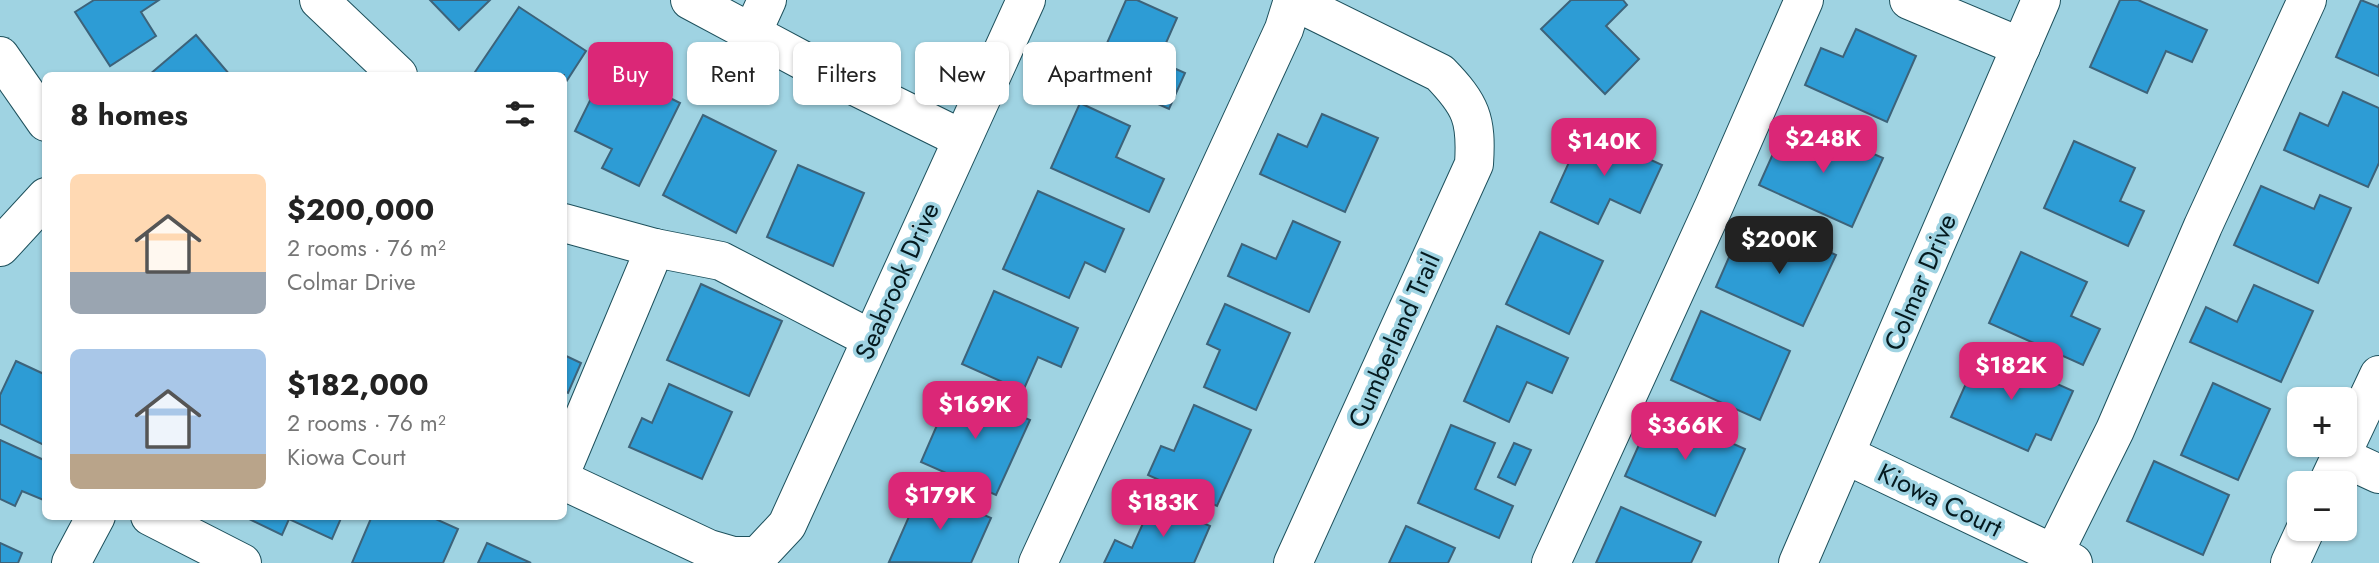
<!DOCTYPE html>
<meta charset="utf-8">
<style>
body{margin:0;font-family:Jost,sans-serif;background:#f6f6f6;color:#222;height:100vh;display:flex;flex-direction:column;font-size:26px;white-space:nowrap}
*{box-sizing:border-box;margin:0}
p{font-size:23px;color:#767676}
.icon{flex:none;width:38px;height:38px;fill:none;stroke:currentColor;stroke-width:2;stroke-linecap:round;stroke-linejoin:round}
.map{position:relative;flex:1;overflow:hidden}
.side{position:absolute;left:42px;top:72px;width:525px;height:448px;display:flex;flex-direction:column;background:#fff;border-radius:10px;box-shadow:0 2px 5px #0004}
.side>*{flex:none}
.banner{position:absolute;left:588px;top:42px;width:665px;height:63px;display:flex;gap:14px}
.fabs{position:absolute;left:2287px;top:387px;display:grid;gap:14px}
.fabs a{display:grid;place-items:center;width:70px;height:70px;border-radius:10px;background:#fff;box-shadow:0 2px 5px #0004;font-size:35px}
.price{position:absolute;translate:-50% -60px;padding:0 16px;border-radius:14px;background:#db2777;color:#fff;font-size:23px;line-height:46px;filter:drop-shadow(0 2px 4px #0008)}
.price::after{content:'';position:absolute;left:50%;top:42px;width:21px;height:16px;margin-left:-10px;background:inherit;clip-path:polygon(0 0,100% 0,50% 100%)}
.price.active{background:#222;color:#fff}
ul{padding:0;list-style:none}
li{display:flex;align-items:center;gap:21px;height:175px;padding:0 28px}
li span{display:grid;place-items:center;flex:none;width:196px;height:140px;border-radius:10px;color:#555}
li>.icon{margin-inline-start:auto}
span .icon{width:84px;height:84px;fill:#fffc;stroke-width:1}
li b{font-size:30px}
h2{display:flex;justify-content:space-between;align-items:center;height:84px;padding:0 28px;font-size:30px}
.tag{padding:0 24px;border-radius:10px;background:#fff;box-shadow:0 2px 5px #0004;font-size:24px;line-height:63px}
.tag.active{background:#db2777;color:#fff}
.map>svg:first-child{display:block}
</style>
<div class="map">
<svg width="2379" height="563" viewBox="0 0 2379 563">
<rect width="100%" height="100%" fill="#9fd3e2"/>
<g fill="#2d9cd5" stroke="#3d637a" stroke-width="2">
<path d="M94,0H159L141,12L156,36L110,66L75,12Z"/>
<path d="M430,0H490L459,30Z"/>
<path d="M1126,0H1137L1177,18L1158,61L1185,73L1169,109L1093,75Z"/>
<path d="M1571,0H1623L1627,5L1606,26L1639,59L1605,94L1541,29Z"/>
<path d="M2120,0H2138L2207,30L2192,62L2166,51L2147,93L2090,67Z"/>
<path d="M2361,0L2378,7L2379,4V76L2336,57Z"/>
<path d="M519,7L586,51L564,85V75H473Z"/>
<path d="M1856,29L1916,56L1887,122L1805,85L1821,48L1843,57Z"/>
<path d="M196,35L230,75H149Z"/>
<path d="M607,66L680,103L639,186L602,168L612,149L575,131Z"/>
<path d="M2343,92L2379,108V163L2368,187L2284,150L2300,113L2328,126Z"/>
<path d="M1080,103L1130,126L1116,157L1164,179L1149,212L1051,168Z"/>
<path d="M1322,114L1378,138L1345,212L1260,174L1278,134L1307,147Z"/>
<path d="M703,115L776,151L736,233L663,195Z"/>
<path d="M1814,128L1883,158L1852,227L1759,185L1780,138L1805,149Z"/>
<path d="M1584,129L1662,165L1640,213L1610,199L1598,224L1551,202Z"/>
<path d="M2074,141L2135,168L2120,201L2144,211L2128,246L2044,208Z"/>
<path d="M798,165L864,193L833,266L767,237Z"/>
<path d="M2261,186L2314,209L2320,195L2351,208L2318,283L2234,245Z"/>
<path d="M1038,191L1124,229L1105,272L1085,262L1069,298L1003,269Z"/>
<path d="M1293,221L1340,242L1309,312L1228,276L1242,244L1276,259Z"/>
<path d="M1776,227L1836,255L1803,326L1716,287L1733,248L1761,261Z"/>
<path d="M1540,232L1603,261L1569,334L1506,304Z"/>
<path d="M2021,252L2087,282L2071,316L2100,329L2083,365L1989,323Z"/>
<path d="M701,284L782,321L749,396L667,360Z"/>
<path d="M2254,285L2313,311L2281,382L2190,342L2206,307L2237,322Z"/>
<path d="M994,291L1078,328L1061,367L1038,357L1023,391L962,364Z"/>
<path d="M1225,304L1290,333L1256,410L1204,387L1220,350L1207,344Z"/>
<path d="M1701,311L1790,351L1760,420L1671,380Z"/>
<path d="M1497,326L1568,358L1552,393L1527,382L1509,422L1464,401Z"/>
<path d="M1981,350L2073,391L2051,440L2036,434L2028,451L1951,417Z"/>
<path d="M564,355L581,363L568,393L564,391Z"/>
<path d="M16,361L46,375V446L0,424V395Z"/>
<path d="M2213,383L2270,409L2238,480L2181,455Z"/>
<path d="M669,384L732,412L702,479L629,447L642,418L652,423Z"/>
<path d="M954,386L1030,420L996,495L921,462Z"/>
<path d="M1194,405L1251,430L1217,506L1148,475L1161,446L1174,451Z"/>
<path d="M1655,409L1745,449L1715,516L1625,476Z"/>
<path d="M1451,425L1495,443L1475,489L1513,506L1499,538L1418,503Z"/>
<path d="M0,440L46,461V501L22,491L15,506L0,499Z"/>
<path d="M1514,443L1531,450L1515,485L1498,477Z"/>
<path d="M2154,461L2229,495L2203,555L2127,521Z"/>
<path d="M922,487L991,518L971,563L889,562Z"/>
<path d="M1153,501L1210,526L1194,563H1104L1115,540L1132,548Z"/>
<path d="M1621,507L1701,542L1691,563H1596Z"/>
<path d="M250,516H342L332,539L289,519L282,535L249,519Z"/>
<path d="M372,516H429L458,529L443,563H352Z"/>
<path d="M1406,526L1455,548L1448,563H1389Z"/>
<path d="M0,543L22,553L18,563H0Z"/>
<path d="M487,543L531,563H478Z"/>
</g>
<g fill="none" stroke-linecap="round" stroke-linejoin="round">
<g stroke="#1d505c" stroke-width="40">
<g id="minor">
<path d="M319,0L398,75"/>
<path d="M690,0L802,60L962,139"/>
<path d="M1292,0L1440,73C1471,105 1477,119 1474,164L1293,563"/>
<path d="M1909,0L2021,47"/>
<path d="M752,33L767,0"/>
<path d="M0,56L46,122"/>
<path d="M564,223L655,248L564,465"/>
<path d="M0,247L46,197"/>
<path d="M655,248L721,261L871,339"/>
<path d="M1846,455L2073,563"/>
<path d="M2340,456L2379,474"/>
<path d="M564,481L709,549L733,556H758L787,525L1026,0"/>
<path d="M2328,483L2379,375"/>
<path d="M150,516L242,563"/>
<path d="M71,563L96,516"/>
<path d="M1038,563L1284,29L1293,0"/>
<path d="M1551,563L1714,206L1804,0"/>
<path d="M1798,563L2041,0"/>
<path d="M2049,563L2115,430L2203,226L2307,0"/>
<path d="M2290,563L2306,528"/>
</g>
</g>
<use href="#minor" stroke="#fff" stroke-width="38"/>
</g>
<g text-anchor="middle" stroke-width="7" stroke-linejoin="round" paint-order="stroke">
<g font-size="26" fill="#051a1f" stroke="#9fd3e2">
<text transform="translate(897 281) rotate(-66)" y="9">Seabrook Drive</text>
<text transform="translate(1920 282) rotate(-67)" y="9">Colmar Drive</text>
<text transform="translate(1394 340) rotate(-66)" y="9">Cumberland Trail</text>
<text transform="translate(1940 500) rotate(26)" y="9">Kiowa Court</text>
</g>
</g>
</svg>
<div class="fabs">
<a>+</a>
<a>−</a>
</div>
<b class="price" style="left:1823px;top:175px">$248K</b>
<b class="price" style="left:1604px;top:178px">$140K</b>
<b class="price active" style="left:1779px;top:276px">$200K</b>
<b class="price" style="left:2011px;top:402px">$182K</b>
<b class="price" style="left:975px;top:441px">$169K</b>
<b class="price" style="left:1685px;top:462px">$366K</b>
<b class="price" style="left:940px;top:532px">$179K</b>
<b class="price" style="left:1163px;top:539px">$183K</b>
<div class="banner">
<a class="tag active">Buy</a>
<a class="tag">Rent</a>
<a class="tag">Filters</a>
<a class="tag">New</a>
<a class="tag">Apartment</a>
</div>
<section class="side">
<h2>8 homes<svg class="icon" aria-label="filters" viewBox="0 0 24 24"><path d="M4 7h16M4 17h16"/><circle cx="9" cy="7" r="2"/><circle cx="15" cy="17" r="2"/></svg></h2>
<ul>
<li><span style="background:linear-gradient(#ffd9b3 70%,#9aa5b1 0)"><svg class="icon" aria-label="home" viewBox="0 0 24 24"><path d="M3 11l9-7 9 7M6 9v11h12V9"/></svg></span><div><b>$200,000</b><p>2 rooms · 76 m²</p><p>Colmar Drive</p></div></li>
<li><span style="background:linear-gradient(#a9c7e8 75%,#b9a48a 0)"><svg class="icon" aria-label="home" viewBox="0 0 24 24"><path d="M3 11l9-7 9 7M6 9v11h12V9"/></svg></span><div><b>$182,000</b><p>2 rooms · 76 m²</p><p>Kiowa Court</p></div></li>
</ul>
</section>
</div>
